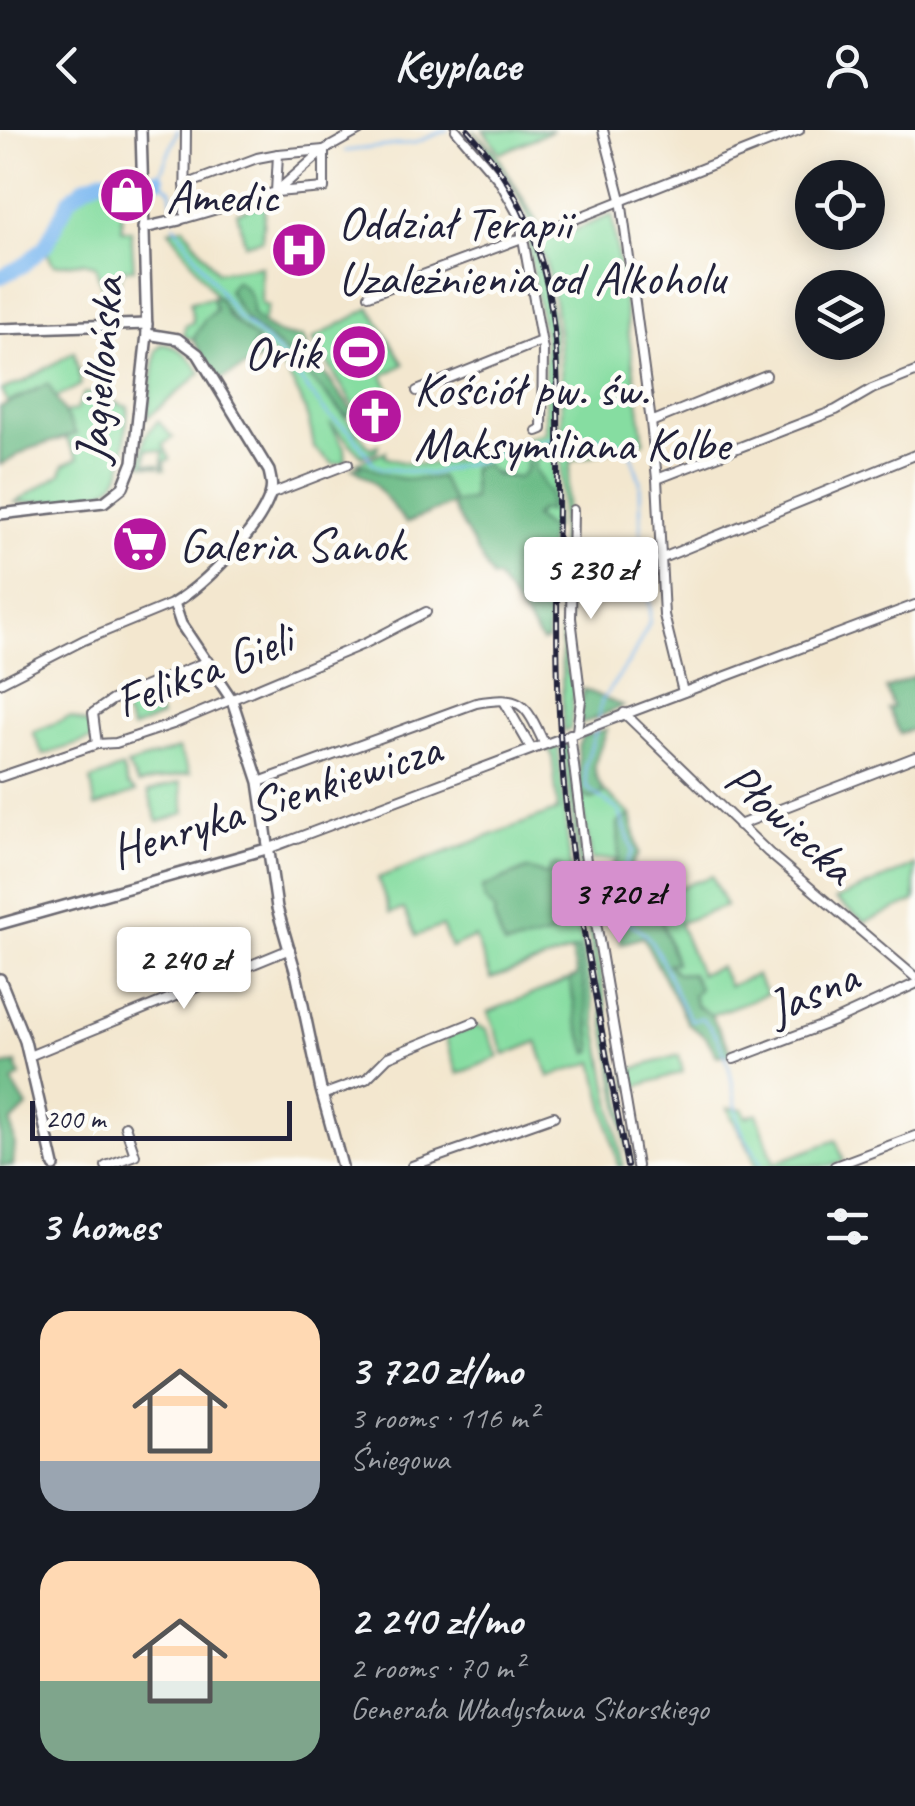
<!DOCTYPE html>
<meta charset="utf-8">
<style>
body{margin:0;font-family:Caveat,sans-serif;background:#20242c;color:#f1f3f6;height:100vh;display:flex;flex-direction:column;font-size:38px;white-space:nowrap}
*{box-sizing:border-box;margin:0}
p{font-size:32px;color:#9ea1a6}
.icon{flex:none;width:55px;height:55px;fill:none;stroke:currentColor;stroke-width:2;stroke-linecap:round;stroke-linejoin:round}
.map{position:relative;height:1036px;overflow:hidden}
.details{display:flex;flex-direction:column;background:#171b24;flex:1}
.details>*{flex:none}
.tools{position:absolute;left:795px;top:30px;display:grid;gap:20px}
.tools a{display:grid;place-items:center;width:90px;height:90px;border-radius:50%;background:#171b24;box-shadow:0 5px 25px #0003;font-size:50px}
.scale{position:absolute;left:30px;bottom:25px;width:262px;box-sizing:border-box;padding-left:10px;border:5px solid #22223b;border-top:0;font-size:28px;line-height:35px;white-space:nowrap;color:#22223b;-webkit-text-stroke:8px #fdfcf7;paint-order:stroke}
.price{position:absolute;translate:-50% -85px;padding:0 22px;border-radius:10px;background:#fff;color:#222;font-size:32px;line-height:65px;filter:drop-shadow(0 2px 5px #0008)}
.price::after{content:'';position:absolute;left:50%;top:60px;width:30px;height:22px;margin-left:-15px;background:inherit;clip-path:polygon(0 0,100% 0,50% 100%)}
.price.active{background:#d690ce;color:#111}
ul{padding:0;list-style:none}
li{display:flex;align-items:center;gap:30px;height:250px;padding:0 40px}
li span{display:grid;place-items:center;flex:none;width:280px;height:200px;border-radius:30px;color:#555}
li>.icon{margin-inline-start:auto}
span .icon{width:120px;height:120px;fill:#fffc;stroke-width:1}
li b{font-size:42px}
h2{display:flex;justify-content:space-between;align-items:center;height:120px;padding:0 40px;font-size:42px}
header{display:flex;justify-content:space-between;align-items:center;height:130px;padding:0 40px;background:#171b24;font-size:45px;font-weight:600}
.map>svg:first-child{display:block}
</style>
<header><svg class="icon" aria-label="back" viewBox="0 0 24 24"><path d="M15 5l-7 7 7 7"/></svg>Keyplace<svg class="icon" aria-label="person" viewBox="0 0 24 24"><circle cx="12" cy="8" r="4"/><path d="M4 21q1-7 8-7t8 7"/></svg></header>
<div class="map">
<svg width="915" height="1036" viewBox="0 0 915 1036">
<rect width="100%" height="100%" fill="#fdfcf7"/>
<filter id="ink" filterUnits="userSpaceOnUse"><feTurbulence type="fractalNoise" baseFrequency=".01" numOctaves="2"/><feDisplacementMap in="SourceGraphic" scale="20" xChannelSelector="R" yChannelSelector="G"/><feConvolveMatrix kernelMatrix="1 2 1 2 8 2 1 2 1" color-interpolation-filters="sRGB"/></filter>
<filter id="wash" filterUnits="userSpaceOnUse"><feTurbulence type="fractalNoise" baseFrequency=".0048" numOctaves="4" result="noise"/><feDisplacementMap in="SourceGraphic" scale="40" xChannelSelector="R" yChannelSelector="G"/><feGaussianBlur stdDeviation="2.25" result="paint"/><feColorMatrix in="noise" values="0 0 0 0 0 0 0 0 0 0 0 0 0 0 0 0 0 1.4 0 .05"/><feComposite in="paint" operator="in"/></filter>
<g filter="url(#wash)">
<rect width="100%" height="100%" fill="#f3e7cf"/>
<g fill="#86dda1" stroke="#54806e" stroke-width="2.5">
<path d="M473,0L495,21L544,105L557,107L612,85L644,312L571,331C562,381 565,430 568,481C569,502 565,522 567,543L575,549L570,599L564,601C560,522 560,444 561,365C562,220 572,119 473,0Z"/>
<path d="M483,0H553L501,23Z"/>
<path d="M107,55L120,58L122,100H131L134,139H123L118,157H102L95,135L83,132L54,135L47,123C62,96 71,59 107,55Z"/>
<path d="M265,74L262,110L245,114L237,82Z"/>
<path d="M524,91L541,135L554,199V398L550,400L534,387L540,380L547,381L534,338L537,327L528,321L526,340L519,348L472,338L473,369L454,374L439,347C421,350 396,352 379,344C370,339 365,335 357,333L386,321L385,327C439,349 493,315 545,303V212Z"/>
<path d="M184,97L217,142L261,136V174L268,176L262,194L228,160C241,190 263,202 286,224C316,253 345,284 370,318L379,315L377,321L362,326L330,293L345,319L346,332L333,334L314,318C309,280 296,252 271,224L257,231L253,216L257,211C223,187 198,135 169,100Z"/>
<path d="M212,168L216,180L205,189L193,210L184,206L185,196L193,192L190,172Z"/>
<path d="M370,178L404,234L383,246L390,259L356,280L313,209Z"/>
<path d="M162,214C182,217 190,227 201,243L147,288L156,221Z"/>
<path d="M74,222L81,255L55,268L48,254L8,273L1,260L23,252Z"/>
<path d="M84,263C100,263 112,273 128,277C126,297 126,320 121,340C112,376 44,370 14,373L61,344L64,335L78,328L65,307L75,303L62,284L76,280Z"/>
<path d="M158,291L173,308L163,314L170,329L164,332L165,339H162L163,321L147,319L146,333L159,335V337L141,334L145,306Z"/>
<path d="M177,562L156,573L161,587L132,599L119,571L132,578Z"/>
<path d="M70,587L90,595L93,609L43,625L33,602Z"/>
<path d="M563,615H569L581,725L633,1036L627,1020L584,777Z"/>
<path d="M558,617L571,743L557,735L548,746L526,739L482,758L485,770L495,780L570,794L576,783L623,1036H618L594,932L549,947L537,912L505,925L488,882L570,849L577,892L591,895L584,874L578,819L491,849L475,807L451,818L442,796L416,806L404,779L390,783L378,748L558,680L552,624L547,620Z"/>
<path d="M178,619L190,643L138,654L127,635Z"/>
<path d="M122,638L128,655L136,662L95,677L91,650Z"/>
<path d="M180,652L185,683L158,692L148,662Z"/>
<path d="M605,662L631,685L618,693L619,729L592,730L580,666L593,669Z"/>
<path d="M915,735V771L865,792L835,770Z"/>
<path d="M712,746L726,776L679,793L700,844L720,837L729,856L756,845L767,864L711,885L696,875L693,865L698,857L692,843L677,844L668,834L676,832L673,822L636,773Z"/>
<path d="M477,896L486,899L499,927L458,944L445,907Z"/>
<path d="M679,925L683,942L629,959L626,941Z"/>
<path d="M728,978L743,979L746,987L757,983L774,1033L836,1010L844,1031L829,1036H754C753,1018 734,997 728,978Z"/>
</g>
<g fill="#6cbc87" stroke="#476f61" stroke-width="2.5">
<path d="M235,151C249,159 254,168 252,185C269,200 279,207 303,207L308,221L354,283L347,286L285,222L246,190L228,160Z"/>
<path d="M219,167L228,186L258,211L253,216L257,231L220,250L193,210L205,189L216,180L212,168Z"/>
<path d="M48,254L76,304L29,319L0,335V277Z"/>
<path d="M548,315L546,324L537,327L534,338L549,364L548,381L540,380L534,387L550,400L548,510L542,512L497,448H492L451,374L406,393L372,351L352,338L366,335C388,350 413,352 440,347L454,373L473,369L472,338L484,334L495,345L519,348L526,340L530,316Z"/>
<path d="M915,546V598L900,604L888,579L893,577L886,559Z"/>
<path d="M583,559L623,576L580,595Z"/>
<path d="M607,599C601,624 584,636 605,662L593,669L580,666L578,616L582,607Z"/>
<path d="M631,685L639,724C616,753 628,777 661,789L676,833L668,834L677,844L691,843L699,858L693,865L696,875L711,885L733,924L717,926L706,907L688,894L643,807L621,814L605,748L607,740L619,729L618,693Z"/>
<path d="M557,735L570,744C571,755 578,773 576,784C571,806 522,812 504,816L494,787V780L485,770L482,758L527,739L548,745L551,737Z"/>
<path d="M578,819C584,853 590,887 593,921L588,923L577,892L570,849L577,846L571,821Z"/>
<path d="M16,933L20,946L12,952L27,977L11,993L15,1014L13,1036H0V937Z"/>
</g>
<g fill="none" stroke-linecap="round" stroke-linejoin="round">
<g stroke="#7fbaf1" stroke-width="2.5">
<path d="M345,21L414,13L447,0"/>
<path d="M173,86L171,60L158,49L178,0"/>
<path d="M174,94L237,186L279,223L328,285L351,302L373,333L381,338L430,344L485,329L507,319L547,310L593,306L621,313L632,327L640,351L641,414L650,480L649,494L631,529L602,570L598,589"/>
<path d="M597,597L585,636L587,658L619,681L633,721C625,738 611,761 618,781C621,792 639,796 647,806C666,830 673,864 691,890L702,888C733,920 731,953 739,993C742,1008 757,1021 761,1036"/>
</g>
<path stroke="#7fbaf1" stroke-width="15" d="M0,147L24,135L45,116L69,70L85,56L102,49L136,52L158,49"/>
</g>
</g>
<g filter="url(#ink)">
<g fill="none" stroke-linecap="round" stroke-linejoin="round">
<g stroke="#6b676f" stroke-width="12">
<g id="minor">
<path d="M456,0L499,50L519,86L543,220L542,299L537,301"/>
<path d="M603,0L621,69L651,292L657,349L664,485L683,562"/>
<path d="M185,55L257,28L278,24"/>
<path d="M276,62L324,20L360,0"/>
<path d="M185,88L186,0"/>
<path d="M179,90L276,62L324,58V20L278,24L276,62"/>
<path d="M555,97L799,0"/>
<path d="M369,165L522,108"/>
<path d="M417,261L541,211"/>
<path d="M651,292L766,245"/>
<path d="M657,349L836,280L872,259L915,242"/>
<path d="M271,364L348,334"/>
<path d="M573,380L571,488L581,570L577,601"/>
<path d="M660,429L915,325"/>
<path d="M0,553L84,510L174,473"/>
<path d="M504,571L531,618"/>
<path d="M624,583L768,722L915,847"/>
<path d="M570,604L587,739L637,1036"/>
<path d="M97,614L93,583L112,570L208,531"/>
<path d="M0,647L97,614L116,613L173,594L366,513L426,482"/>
<path d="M259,652L476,573C522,565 525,573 544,613"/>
<path d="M739,695L915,627"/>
<path d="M270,718L915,475"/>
<path d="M29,926L290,819"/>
<path d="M734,929L834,891L915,854"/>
<path d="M322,965L366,949L388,927L474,892"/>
<path d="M106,1036L135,1025L125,996"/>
<path d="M412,1036L554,986"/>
<path d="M835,1036L915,1006"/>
</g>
</g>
<g stroke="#6b676f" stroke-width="14">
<g id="tertiary">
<path d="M143,98L179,90"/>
<path d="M0,199L147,194"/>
<path d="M147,204L178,209L198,224L269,341C271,350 273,357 270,365C259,400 205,454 174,473L181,494L232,570L259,652L277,778L297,847L321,960L342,1036"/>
<path d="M0,384L104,372L123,357L133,332L147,204L141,0"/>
<path d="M0,794L270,718"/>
<path d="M0,849L25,911L54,1036"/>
</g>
</g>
<use href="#minor" stroke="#fff" stroke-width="8"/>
<use href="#tertiary" stroke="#fff" stroke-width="9"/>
<g stroke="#22223b" stroke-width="6">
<path id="rail" d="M468,0C567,108 558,228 558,365C557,459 555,553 563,646C575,777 604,907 627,1036"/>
</g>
<use href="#rail" stroke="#fdfcf7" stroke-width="2.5" stroke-dasharray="8" stroke-linecap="butt"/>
</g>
</g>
<defs>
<g id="shop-disc" transform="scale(2.875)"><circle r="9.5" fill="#b5179e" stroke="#fdfcf7"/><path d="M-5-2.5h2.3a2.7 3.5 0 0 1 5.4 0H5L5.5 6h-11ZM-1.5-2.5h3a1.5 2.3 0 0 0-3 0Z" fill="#fff"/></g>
<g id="hospital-disc" transform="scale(2.875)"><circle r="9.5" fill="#b5179e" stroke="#fdfcf7"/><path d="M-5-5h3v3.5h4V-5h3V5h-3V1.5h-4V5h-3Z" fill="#fff"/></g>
<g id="stadium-disc" transform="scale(2.875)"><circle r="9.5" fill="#b5179e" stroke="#fdfcf7"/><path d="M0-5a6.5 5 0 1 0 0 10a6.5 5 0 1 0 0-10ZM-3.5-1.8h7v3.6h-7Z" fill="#fff"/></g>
<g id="church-disc" transform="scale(2.875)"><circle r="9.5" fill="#b5179e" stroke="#fdfcf7"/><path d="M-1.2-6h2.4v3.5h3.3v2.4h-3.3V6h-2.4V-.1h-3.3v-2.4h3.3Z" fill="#fff"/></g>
<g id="supermarket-disc" transform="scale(2.875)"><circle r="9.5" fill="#b5179e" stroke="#fdfcf7"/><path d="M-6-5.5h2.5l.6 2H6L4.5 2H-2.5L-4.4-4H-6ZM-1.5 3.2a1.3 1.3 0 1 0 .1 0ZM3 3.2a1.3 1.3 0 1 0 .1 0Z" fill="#fff"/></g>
</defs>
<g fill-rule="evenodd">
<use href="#shop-disc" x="127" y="65"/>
<use href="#hospital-disc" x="299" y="120"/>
<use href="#stadium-disc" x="359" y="222"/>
<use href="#church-disc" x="375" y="286"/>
<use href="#supermarket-disc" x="140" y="414"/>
</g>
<g text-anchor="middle" stroke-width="9" stroke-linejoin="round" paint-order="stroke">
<g font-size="48" fill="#22223b" stroke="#fdfcf7" text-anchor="start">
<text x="166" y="82">Amedic</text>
<text x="338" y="109">Oddział Terapii<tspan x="338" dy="55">Uzależnienia od Alkoholu</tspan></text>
<text x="320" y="239" text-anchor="end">Orlik</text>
<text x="414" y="275">Kościół pw. św.<tspan x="414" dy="55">Maksymiliana Kolbe</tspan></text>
<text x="179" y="431">Galeria Sanok</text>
</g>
<g font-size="48" fill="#22223b" stroke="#fdfcf7">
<text transform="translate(98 240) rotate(-85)" y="17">Jagiellońska</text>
<text transform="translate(203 539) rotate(-21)" y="17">Feliksa Gieli</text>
<text transform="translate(275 669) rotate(-18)" y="17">Henryka Sienkiewicza</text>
<text transform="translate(791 692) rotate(42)" y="17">Płowiecka</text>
<text transform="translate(812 861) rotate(-23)" y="17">Jasna</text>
</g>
</g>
</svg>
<div class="tools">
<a><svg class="icon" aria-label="locate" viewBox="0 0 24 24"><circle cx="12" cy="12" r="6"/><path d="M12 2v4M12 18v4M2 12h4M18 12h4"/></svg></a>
<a><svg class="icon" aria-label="layers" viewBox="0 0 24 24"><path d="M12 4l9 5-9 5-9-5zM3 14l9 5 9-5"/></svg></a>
</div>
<div class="scale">200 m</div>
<b class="price" style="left:591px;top:492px">5 230 zł</b>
<b class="price active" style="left:619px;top:816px">3 720 zł</b>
<b class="price" style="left:184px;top:882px">2 240 zł</b>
</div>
<section class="details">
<h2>3 homes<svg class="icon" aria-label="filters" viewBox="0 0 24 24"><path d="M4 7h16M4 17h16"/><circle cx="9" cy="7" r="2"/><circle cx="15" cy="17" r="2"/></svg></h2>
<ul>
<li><span style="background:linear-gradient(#ffd9b3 75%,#9aa5b1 0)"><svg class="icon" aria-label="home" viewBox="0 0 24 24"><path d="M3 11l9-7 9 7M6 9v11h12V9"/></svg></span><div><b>3 720 zł/mo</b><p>3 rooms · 116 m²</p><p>Śniegowa</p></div></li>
<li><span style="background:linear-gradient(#ffd9b3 60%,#7fa58c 0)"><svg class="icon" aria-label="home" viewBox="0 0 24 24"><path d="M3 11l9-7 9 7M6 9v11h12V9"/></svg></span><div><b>2 240 zł/mo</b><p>2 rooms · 70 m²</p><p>Generała Władysława Sikorskiego</p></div></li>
</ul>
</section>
